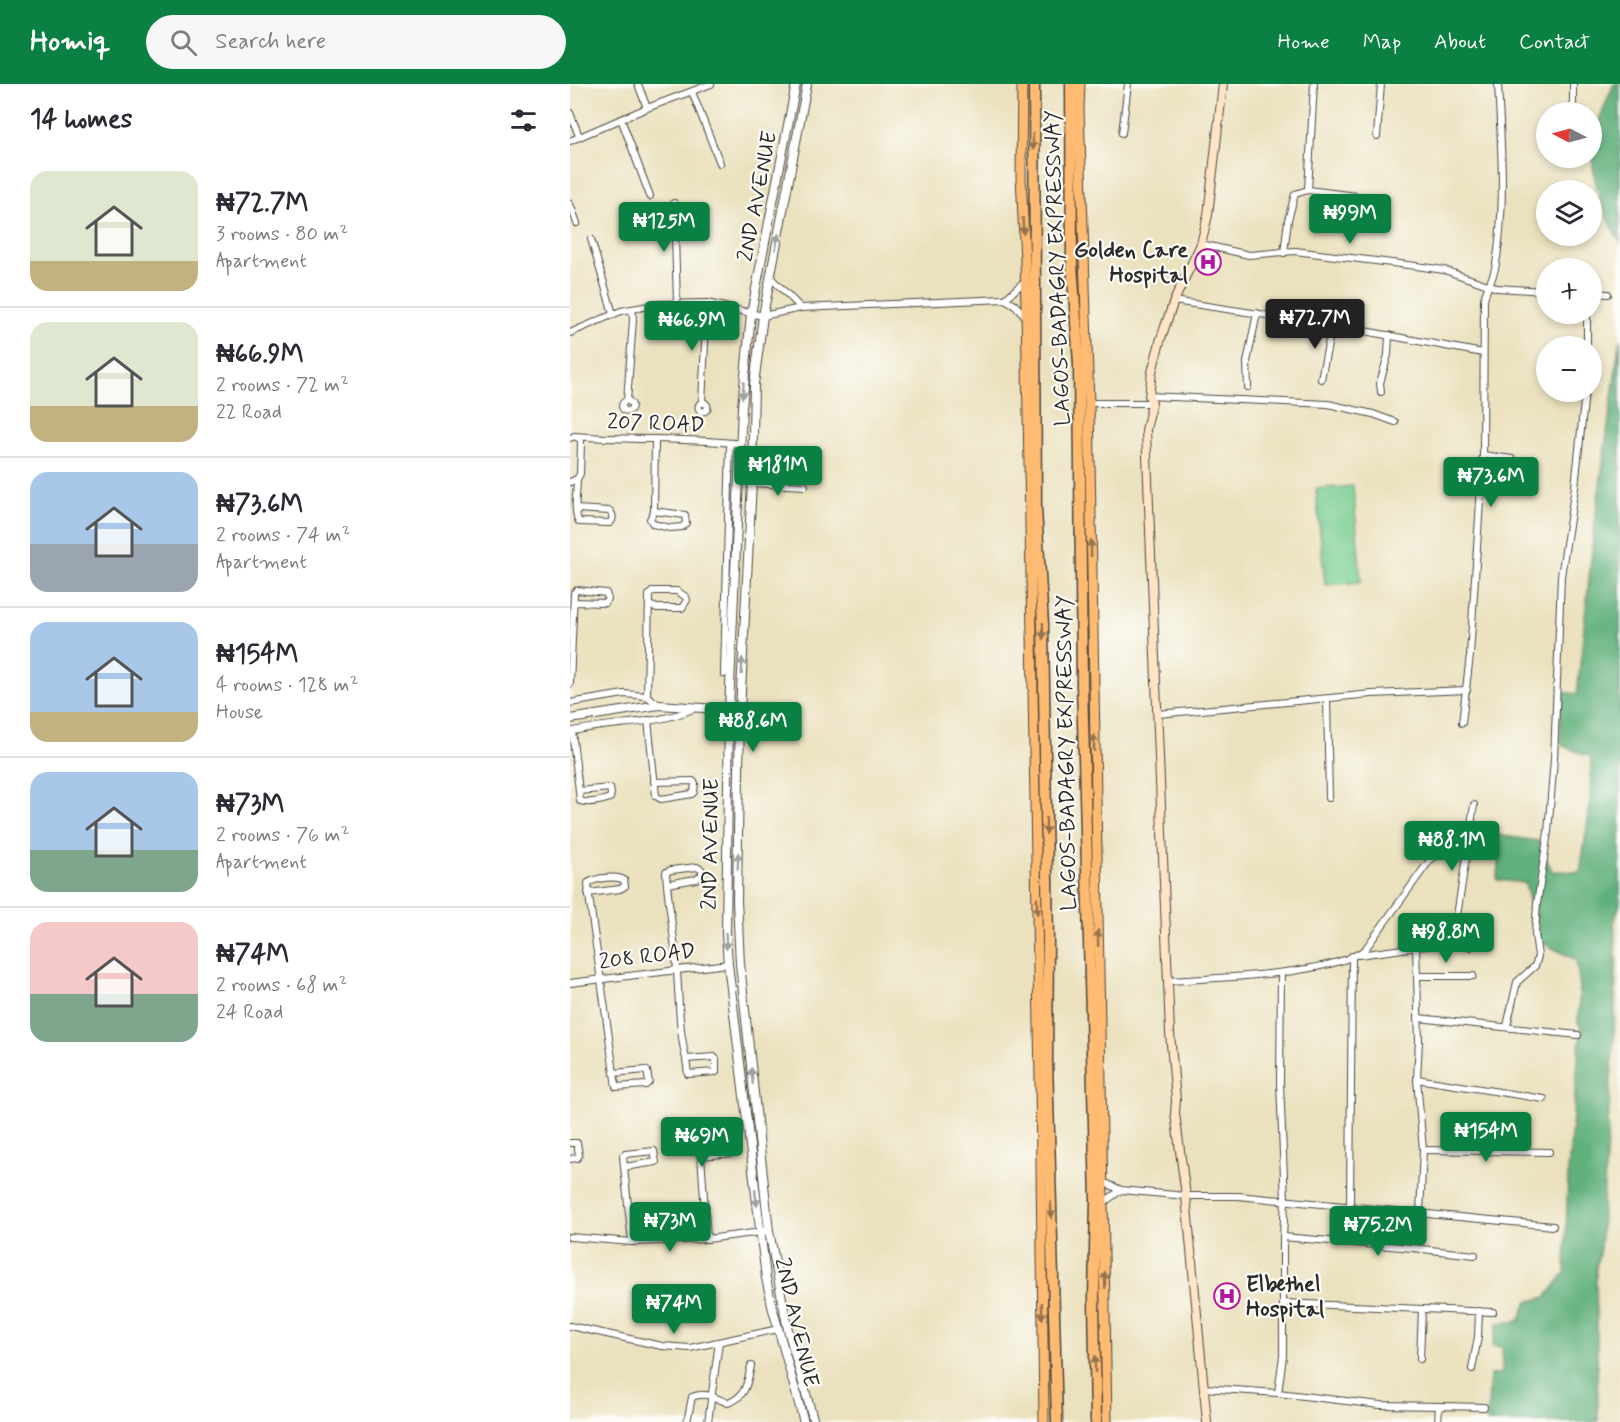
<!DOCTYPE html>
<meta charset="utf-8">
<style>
body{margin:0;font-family:Mynerve,sans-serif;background:#f7f7f7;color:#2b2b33;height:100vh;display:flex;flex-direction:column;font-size:22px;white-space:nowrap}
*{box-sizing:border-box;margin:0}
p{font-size:20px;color:#7c7c81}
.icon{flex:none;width:33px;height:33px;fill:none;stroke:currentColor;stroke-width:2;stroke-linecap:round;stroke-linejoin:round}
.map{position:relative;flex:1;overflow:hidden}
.drawer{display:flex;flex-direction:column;background:#fff;width:570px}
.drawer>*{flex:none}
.needle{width:39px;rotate:276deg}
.buttons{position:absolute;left:966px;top:18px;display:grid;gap:12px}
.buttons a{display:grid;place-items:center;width:66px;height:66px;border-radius:50%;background:#fff;box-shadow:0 3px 9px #0003;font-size:30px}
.price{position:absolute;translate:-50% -51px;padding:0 14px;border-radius:6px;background:#0b8043;color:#fff;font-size:20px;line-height:39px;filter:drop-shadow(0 2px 3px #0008)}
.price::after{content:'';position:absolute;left:50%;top:36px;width:18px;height:14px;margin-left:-9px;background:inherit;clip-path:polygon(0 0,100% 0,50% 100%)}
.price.current{background:#222;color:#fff}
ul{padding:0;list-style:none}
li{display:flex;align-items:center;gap:18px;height:150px;padding:0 30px}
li+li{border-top:2px solid #e1e1e2}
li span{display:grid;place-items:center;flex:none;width:168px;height:120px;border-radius:18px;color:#555}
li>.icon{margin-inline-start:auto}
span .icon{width:72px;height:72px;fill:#fffc;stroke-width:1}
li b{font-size:26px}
h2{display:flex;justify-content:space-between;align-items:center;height:72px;padding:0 30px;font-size:26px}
header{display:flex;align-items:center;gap:36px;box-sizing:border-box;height:84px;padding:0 30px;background:#0b8043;color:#fff}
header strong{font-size:28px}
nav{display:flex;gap:33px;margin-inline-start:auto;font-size:21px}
.search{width:420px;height:54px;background:#f7f7f7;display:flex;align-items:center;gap:15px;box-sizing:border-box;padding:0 21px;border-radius:33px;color:#7c7c81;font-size:22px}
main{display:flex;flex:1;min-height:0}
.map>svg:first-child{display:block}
</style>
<header>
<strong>Homiq</strong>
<div class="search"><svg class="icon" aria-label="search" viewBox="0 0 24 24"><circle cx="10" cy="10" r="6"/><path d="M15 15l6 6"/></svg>Search here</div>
<nav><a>Home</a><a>Map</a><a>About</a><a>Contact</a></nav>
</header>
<main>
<section class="drawer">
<h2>14 homes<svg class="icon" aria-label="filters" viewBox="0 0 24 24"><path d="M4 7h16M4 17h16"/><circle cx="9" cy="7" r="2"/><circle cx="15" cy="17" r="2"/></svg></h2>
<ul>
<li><span style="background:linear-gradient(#dfe7d0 75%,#c2b280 0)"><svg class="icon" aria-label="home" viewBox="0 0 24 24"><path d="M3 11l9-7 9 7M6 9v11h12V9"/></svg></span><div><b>₦72.7M</b><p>3 rooms · 80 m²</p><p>Apartment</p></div></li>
<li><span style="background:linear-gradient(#dfe7d0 70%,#c2b280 0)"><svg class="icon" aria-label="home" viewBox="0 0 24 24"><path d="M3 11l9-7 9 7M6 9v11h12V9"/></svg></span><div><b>₦66.9M</b><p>2 rooms · 72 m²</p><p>22 Road</p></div></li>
<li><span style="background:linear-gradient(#a9c7e8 60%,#9aa5b1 0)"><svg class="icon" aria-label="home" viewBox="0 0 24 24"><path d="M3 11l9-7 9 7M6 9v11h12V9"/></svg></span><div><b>₦73.6M</b><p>2 rooms · 74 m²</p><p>Apartment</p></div></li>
<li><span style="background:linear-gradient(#a9c7e8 75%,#c2b280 0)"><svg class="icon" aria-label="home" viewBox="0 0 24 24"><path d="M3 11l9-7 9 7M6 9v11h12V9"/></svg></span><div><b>₦154M</b><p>4 rooms · 128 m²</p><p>House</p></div></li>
<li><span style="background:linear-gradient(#a9c7e8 65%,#7fa58c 0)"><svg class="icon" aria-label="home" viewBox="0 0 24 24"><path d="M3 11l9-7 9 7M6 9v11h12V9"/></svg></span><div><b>₦73M</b><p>2 rooms · 76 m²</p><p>Apartment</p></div></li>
<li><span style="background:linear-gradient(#f6c9c9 60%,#7fa58c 0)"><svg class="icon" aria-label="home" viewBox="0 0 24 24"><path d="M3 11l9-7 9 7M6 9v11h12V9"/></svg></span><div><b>₦74M</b><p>2 rooms · 68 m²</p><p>24 Road</p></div></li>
</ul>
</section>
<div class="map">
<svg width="1050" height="1338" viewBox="0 0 1050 1338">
<rect width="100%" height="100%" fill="#fdfcf7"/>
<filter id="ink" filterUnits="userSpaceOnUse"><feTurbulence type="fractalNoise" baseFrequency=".0167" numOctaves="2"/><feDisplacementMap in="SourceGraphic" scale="12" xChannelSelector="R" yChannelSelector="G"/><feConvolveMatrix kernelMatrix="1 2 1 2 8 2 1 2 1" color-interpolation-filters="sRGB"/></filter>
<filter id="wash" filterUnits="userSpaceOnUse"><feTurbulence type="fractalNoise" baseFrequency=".008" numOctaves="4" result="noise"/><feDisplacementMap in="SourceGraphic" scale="24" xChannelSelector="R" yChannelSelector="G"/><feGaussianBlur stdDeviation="1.35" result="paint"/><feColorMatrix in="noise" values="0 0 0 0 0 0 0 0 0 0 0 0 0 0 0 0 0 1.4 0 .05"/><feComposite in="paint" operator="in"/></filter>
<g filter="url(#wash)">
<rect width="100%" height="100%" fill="#ebe1be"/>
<path fill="#77cd92" stroke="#517c5e" stroke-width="1.5" d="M783,402L791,498L755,501L746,405Z"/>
<g fill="#61b07c" stroke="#466e54" stroke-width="1.5">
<path d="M1044,0H1050V158C1032,127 1019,93 1023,56C1025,42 1038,15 1044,0Z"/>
<path d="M1050,255V820L1044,837L1046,877L1044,951L1030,1164L1026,1184L1028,1338H917L920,1291L932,1289V1263L922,1262L928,1239L949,1237L957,1218L976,1213L995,1189L998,1087L1011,943L1008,938L1010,903L1006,876L973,859L964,838L955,799L927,796L928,775L920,772V750L968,757L982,787L1010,788L1020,723L1021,673L991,661L990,608L1007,610L1025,437Z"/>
</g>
</g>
<g filter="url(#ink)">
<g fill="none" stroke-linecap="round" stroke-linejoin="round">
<g stroke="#484641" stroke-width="8">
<g id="minor">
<path d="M68,0L77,24"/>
<path d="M1003,0V28"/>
<path d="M122,8L150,79"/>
<path d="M0,29L9,52"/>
<path d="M51,35L80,112"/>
<path d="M552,49L558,0"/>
<path d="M807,52L811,0"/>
<path d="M0,57L77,24L141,0"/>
<path d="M738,106L744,0"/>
<path d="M104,119L107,219"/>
<path d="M0,120L7,139"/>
<path d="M21,155L43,230"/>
<path d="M631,160L679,171L725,167L846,182L874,186L927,204L976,207"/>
<path d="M714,169L718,136L725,110L738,106L811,115"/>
<path d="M200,193L231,224"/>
<path d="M1022,209L1038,210"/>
<path d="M435,215L455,197"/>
<path d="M604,217L762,241L913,269"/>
<path d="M0,249L51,227L90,220L137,219L193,232L231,224L435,215L445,221L456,233"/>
<path d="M1017,262V230"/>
<path d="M751,295L762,241"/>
<path d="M678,303L677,278L687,229"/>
<path d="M811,308L810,299L818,271L819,251"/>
<path d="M579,312L758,320L803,330L825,338"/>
<circle cx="57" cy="322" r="5"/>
<path d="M57,317L63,236L62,225"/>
<circle cx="133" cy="323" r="4.5"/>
<path d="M132,319L137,219"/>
<path d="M519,319H582"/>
<path d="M0,354L5,352C60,357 116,353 171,360"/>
<path d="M913,371L942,375"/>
<path d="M0,398L7,395L10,390L11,360V356L5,352"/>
<path d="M182,399L235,402"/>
<path d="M6,425L40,427C43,431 44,435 40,439L9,438C3,427 7,408 7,395"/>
<path d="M84,427L115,431L116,439L112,443L100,444L83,440L80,435L84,427L85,355"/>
<path d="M154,590L160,359"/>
<path d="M0,600L4,509L7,506L36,509L38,515L35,519L4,518"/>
<path d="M77,612L79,511L83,507H107L116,513L117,516L112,524H87L79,521"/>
<path d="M757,615L759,714"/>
<path d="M0,619L54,610L77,612L89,621"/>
<path d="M588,630L802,610L897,606"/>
<path d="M78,636L86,712L91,715L122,710L124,708L125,699L123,697L84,698"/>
<path d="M892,639L900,571L913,371L914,215C917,202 924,194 926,180C936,120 931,61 928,0"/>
<path d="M2,647L9,707L40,704L41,710L40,714C31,717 19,720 10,717L9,707"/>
<path d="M0,648C41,637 87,642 125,624"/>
<path d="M97,800L126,795L132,791V786L127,783L101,786L96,788C98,821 105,854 107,887C109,917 109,946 116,975"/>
<path d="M18,809L50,805L55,802L54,796C46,791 26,794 18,799L19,812L44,989"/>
<path d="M883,858L904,721"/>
<path d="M846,862L849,956L847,995L853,1066L850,1129"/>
<path d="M789,871L883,858L900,863"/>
<path d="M848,892H903"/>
<path d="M598,897C640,894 769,891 796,864L860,776L873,767"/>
<path d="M0,899L158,880"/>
<path d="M848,934L1008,951"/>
<path d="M937,942L947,898L965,882L968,872L965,850L967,820L978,748L984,675L991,492L1005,403L1015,308"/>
<path d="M144,973L146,975V988L118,990L116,975Z"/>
<path d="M75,986L77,987L79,998L76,1001L46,1003L44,989Z"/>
<path d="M847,995L974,1015"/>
<path d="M162,1057L164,1060L163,1069L131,1072L132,1061Z"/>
<path d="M0,1059H7L9,1071L7,1074L0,1075"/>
<path d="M853,1066L979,1068"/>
<path d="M84,1067L86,1078L54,1083L53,1072L55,1070Z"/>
<path d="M131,1072L137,1155"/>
<path d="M54,1083L62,1158"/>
<path d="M533,1098L551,1106L616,1112H668L983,1142"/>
<path d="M533,1119L551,1106"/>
<path d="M780,1123L782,872"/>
<path d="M0,1153L62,1158L137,1155L199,1147"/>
<path d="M713,1153L843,1164L905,1171"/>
<path d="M713,1219L923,1228"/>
<path d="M0,1242L92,1262L120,1264L208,1245"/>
<path d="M850,1275L852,1225"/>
<path d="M902,1285L908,1253L909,1227"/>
<path d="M634,1304L708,1309L810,1321L869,1322L868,1338"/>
<path d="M708,1309L713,1272V1153L715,1117L710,999L711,889"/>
<path d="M869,1322L914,1323"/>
<path d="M117,1338L122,1313C135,1307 145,1314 158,1319C176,1313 177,1299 181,1282"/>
<path d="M138,1338L149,1258"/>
</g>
</g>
<g stroke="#484641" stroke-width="10">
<g id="tertiary">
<path d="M226,0L181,230L172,323L159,626L156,850L158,880L196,1194L202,1222L234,1338"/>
<path d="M237,0L193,232L184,300L182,399L170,626L167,816L170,880L199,1147L218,1246L244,1338"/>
<path d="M0,635L89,621L162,626"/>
</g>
</g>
<g stroke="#484641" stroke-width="10">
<path id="secondary" d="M637,1338L616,1112L605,1029L606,1016L600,949L576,346L582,319L579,312L582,288L591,254L604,217L631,160L638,131L653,0"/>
</g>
<g stroke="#484641" stroke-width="11">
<g id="primary">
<path d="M452,0L451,92L455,176L459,383L470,997L474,1338"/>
<path d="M510,0L509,24L519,319L537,1338"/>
</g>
</g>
<g stroke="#484641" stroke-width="13">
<g id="motorway">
<path d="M464,0L466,425L473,540L478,857L477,976L487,1338"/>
<path d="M501,0L502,180L509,280L512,600L526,1116L524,1214L526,1338"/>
</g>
</g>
<use href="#minor" stroke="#fff" stroke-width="6"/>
<use href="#tertiary" stroke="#fff" stroke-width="8"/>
<use href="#secondary" stroke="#ffe4c6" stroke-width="8"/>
<use href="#primary" stroke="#ffbb71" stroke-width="9"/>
<use href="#motorway" stroke="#ffbb71" stroke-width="10"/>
</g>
<defs><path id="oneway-solid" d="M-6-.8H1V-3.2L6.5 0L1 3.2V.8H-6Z" transform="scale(1.5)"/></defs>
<g fill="#95734e">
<use href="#oneway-solid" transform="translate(463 58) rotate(89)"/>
<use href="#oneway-solid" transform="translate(453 142) rotate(87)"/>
<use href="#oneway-solid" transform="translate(521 464) rotate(-91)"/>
<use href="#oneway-solid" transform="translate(473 547) rotate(89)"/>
<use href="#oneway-solid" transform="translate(524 659) rotate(-91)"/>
<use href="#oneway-solid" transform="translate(476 742) rotate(89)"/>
<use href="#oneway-solid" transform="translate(467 822) rotate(89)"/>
<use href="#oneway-solid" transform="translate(528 854) rotate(-91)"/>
<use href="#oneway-solid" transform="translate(481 1126) rotate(88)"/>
<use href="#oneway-solid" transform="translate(535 1196) rotate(-91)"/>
<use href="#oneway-solid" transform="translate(472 1227) rotate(89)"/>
<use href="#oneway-solid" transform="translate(525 1280) rotate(-91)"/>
</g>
<g fill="#a0a0a0">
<use href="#oneway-solid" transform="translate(207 158) rotate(-79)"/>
<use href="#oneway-solid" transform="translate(173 306) rotate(95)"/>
<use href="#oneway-solid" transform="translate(172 582) rotate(-88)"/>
<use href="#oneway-solid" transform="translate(168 777) rotate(-88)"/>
<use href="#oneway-solid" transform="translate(156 857) rotate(87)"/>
<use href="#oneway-solid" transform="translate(182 992) rotate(-96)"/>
<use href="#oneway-solid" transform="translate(186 1114) rotate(83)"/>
</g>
</g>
<defs>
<g id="hospital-ring" transform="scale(1.35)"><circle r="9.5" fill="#fdfcf7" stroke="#b5179e" stroke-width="1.5"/><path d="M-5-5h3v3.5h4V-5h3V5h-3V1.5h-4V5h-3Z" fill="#b5179e"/></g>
</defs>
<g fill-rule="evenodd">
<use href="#hospital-ring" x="638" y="178"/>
<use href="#hospital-ring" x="657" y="1212"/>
</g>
<g text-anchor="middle" stroke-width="4.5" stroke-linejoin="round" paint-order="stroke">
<g font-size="22" fill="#2b2b2b" stroke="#fdfcf7">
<text transform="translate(186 112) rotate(-79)" y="8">2ND AVENUE</text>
<text transform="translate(486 184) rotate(-92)" y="8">LAGOS-BADAGRY EXPRESSWAY</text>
<text transform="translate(86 338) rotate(2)" y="8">207 ROAD</text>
<text transform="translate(495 669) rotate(-91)" y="8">LAGOS-BADAGRY EXPRESSWAY</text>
<text transform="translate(139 760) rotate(-89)" y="8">2ND AVENUE</text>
<text transform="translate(77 871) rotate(-7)" y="8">208 ROAD</text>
<text transform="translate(228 1238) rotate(77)" y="8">2ND AVENUE</text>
</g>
<g font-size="22" font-weight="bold" fill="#2b2b2b" stroke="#fdfcf7" text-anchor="end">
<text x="618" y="173">Golden Care<tspan x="618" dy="25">Hospital</tspan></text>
<text x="676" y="1207" text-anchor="start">Elbethel<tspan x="676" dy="25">Hospital</tspan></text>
</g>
</g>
</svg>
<div class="buttons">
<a><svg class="needle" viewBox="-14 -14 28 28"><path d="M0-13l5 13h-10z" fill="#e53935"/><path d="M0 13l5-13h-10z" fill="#7c7c81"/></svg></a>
<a><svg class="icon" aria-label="layers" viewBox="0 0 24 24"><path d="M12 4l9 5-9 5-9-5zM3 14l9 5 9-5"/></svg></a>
<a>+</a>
<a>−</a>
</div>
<b class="price" style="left:780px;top:161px">₦99M</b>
<b class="price" style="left:94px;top:169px">₦125M</b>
<b class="price current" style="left:745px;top:266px">₦72.7M</b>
<b class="price" style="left:122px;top:268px">₦66.9M</b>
<b class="price" style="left:208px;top:413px">₦181M</b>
<b class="price" style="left:921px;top:424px">₦73.6M</b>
<b class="price" style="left:183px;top:669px">₦88.6M</b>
<b class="price" style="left:882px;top:788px">₦88.1M</b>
<b class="price" style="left:876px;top:880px">₦98.8M</b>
<b class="price" style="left:916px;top:1079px">₦154M</b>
<b class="price" style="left:132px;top:1084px">₦69M</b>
<b class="price" style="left:100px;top:1169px">₦73M</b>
<b class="price" style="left:808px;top:1173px">₦75.2M</b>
<b class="price" style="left:104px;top:1251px">₦74M</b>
</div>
</main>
